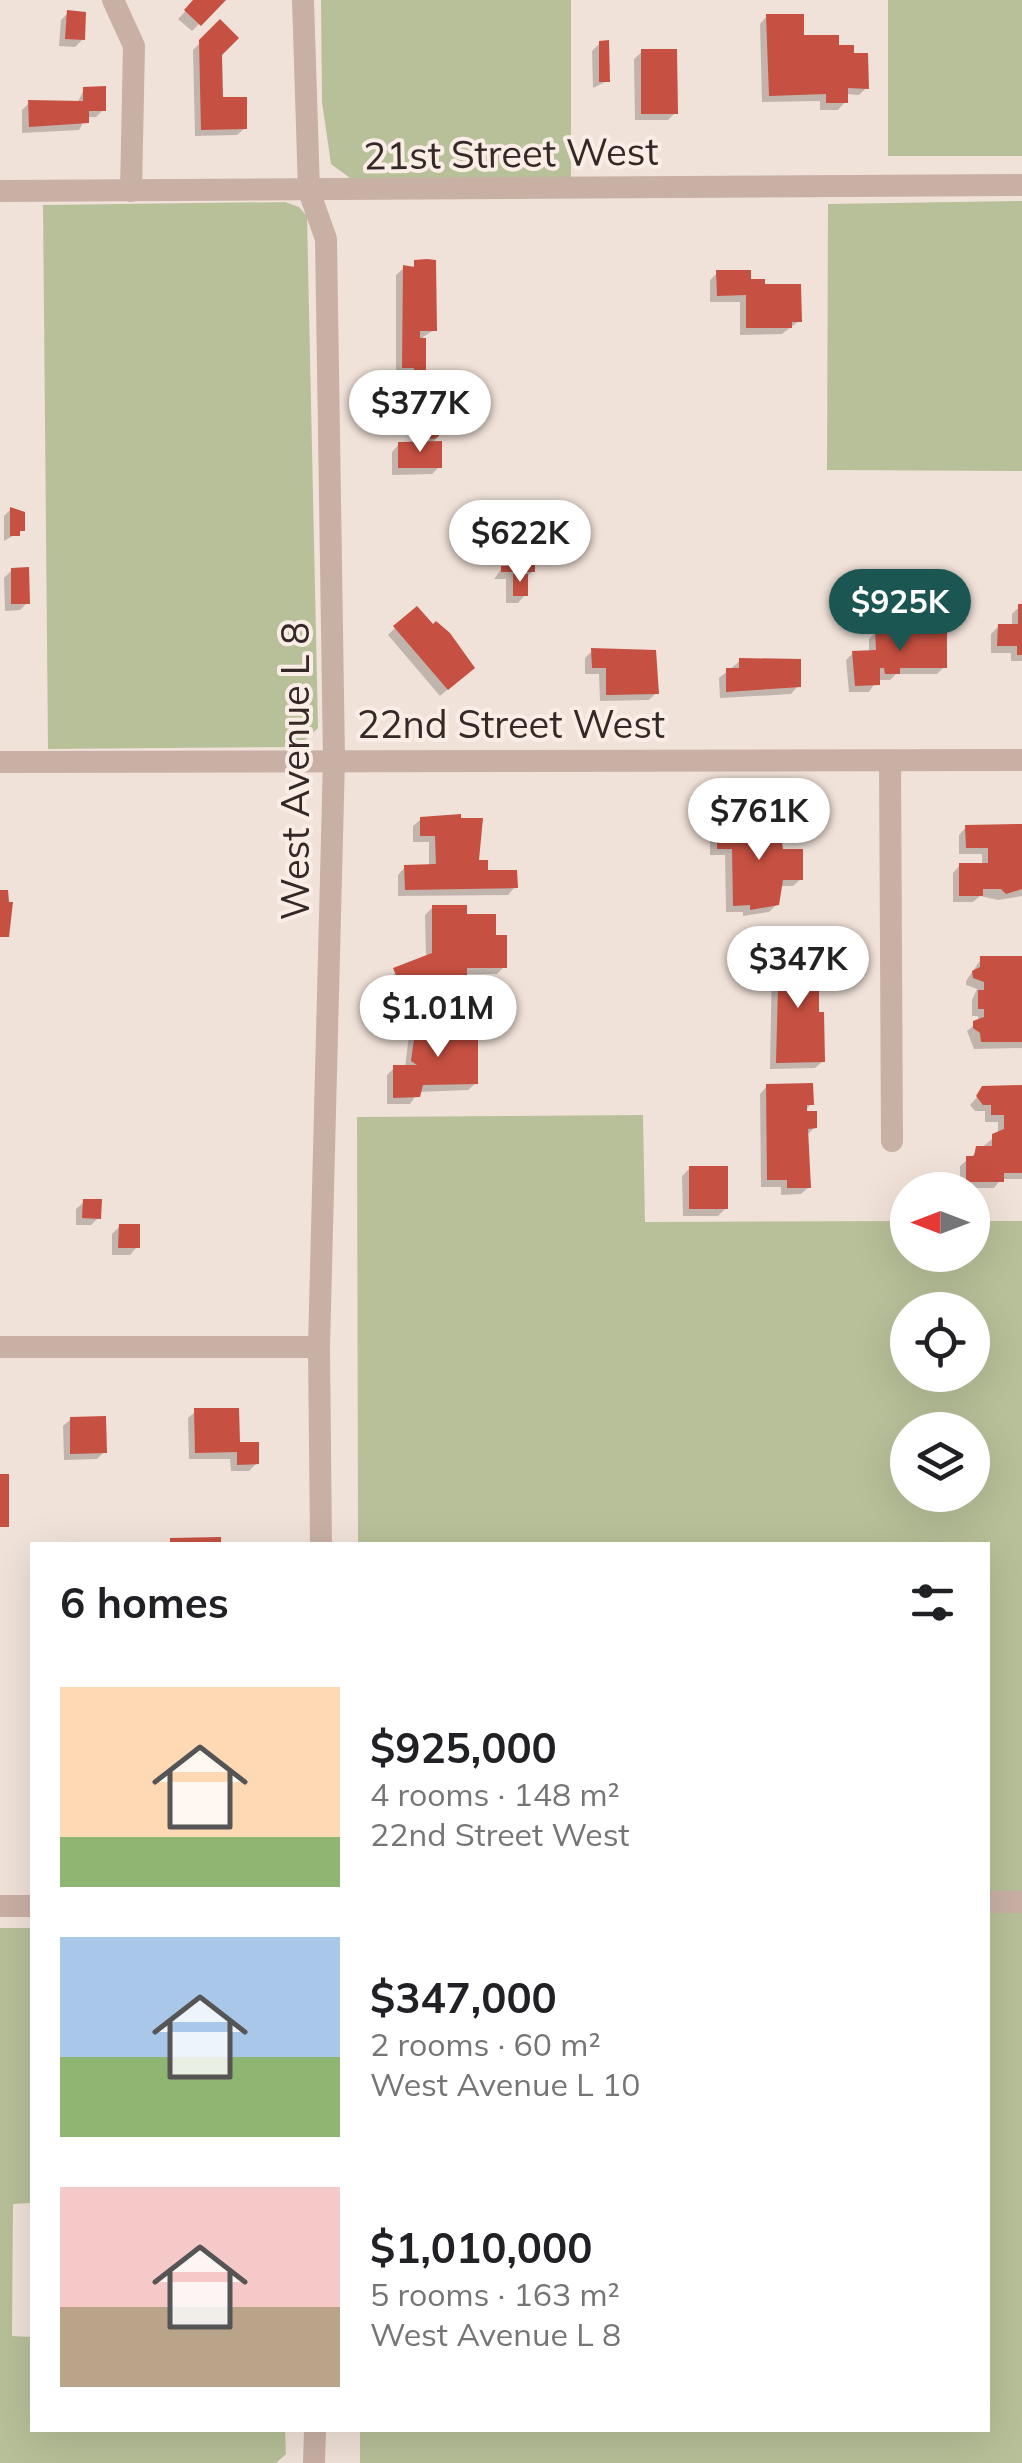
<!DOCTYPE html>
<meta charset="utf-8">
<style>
body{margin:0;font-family:Mulish,sans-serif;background:#f2f2f2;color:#202124;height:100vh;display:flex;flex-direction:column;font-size:38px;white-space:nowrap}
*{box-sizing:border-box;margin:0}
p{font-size:32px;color:#757577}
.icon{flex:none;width:55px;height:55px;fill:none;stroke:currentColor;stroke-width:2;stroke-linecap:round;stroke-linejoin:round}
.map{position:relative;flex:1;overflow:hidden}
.panel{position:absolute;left:30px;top:1542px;width:960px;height:890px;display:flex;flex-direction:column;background:#fff;border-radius:0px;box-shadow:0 10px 40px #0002}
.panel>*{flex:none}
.needle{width:65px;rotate:270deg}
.tools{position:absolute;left:890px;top:1172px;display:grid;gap:20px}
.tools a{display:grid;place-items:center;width:100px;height:100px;border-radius:50%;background:#fff;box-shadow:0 10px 40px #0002;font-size:50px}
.price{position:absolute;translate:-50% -85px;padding:0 22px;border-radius:35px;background:#fff;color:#222;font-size:32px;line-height:65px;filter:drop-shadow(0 2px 5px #0008)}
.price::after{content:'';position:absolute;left:50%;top:60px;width:30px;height:22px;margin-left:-15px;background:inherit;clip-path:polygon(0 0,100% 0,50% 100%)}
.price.on{background:#1c5652;color:#fff}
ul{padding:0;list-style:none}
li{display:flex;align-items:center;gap:30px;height:250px;padding:0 30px}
li span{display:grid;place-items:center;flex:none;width:280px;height:200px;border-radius:0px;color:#555}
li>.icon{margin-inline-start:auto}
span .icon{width:120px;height:120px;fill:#fffc;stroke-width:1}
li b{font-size:42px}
h2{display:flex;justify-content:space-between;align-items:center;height:120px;padding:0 30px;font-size:42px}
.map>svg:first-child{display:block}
</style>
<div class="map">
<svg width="1022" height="2463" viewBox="0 0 1022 2463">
<rect width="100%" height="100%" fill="#f1e2d9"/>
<g fill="#b8c099" fill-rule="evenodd">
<path d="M321,0H571V179L354,181L331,164L322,102Z"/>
<rect x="888" y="0" width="134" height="156"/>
<path d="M1022,201V471L827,470L828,204Z"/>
<path d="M285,202L299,207L307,216L318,728L298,747L48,749L43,205Z"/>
<path d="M643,1115L645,1222L907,1221L908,1255H972L973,1221H1022V2463H360V2430H988V1545H358L357,1117ZM908,1310H972V1375H908ZM908,1430H972V1495H908Z"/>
<path d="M0,1928H32V2203L13,2204L12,2336L32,2337V2430H285L286,2454L276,2463H0Z"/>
</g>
<g fill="#0003">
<path d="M196,0L221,2L192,31L178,19Z"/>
<path d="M68,13L83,39L75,47L59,46L61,20Z"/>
<path d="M767,16L801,38L837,48L866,88L859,95L845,94V102L838,110H820V101L762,102L760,24Z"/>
<path d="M220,23V100L245,128L237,135L195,136L193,50Z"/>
<path d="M600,43L607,81L593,88L592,51Z"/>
<path d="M642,52L675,113L668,120H635L634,59Z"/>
<path d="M84,89L103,110L96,117H86L79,130L22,133V110L29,103L77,104Z"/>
<path d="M433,263L434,330L423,337L424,368L416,380L423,394L416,401L402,402L401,388L408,375H396V275L404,268Z"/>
<path d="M717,273L748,282L799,321L782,334L740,335V302H710V280Z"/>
<path d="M439,424V436L431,444L439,467L432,474L392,475V452L399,444H416V433L423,426Z"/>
<path d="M11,509L23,530L4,541V516Z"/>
<path d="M502,568L533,571L525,578V595L518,603H506V579H494Z"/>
<path d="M12,570L27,603L20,610L5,611L4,578Z"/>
<path d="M1019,607L1022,661H1011V653H991V634L999,626H1012V614Z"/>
<path d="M395,628L464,675L440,696L388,635Z"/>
<path d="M876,632L945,666L937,674H896L890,680H877L869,692H849L846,660L853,653H869V639Z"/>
<path d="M592,651L656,693L649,700L600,701L599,674H585V658Z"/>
<path d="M740,661L798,686L791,694L720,698L719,678Z"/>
<path d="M421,819L478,862L485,873L515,887L508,895L398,896V875L405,867H429V842H413V826Z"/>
<path d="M718,826L781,852L801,879L793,886H780L777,904L769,912L743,916V912H726L725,855H710V833Z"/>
<path d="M1022,826V896L998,900L980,896L973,902H953V873L960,865H982V854H959V835L966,827Z"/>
<path d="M433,907L465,917L494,938L504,967L497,974H465L458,985H426L395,998L387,978L426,958L425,915Z"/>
<path d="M780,953L823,1061L815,1068L770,1069L772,960Z"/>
<path d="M981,959H1022V1048L974,1049L967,1031L978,1022V1016H972V1000L977,989L966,985V981Z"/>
<path d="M417,1027L476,1083L468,1090L418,1092L410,1104H387V1075L394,1068L405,1067L409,1035Z"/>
<path d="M767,1086L811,1104L802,1114L815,1127L807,1135L809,1187L801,1194L781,1195V1187H761L760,1094Z"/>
<path d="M1022,1088V1179H1001L994,1188H960V1166L998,1134V1122H985V1111H975L970,1105L983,1091Z"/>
<path d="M690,1168L726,1208L718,1216H683L682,1176Z"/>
<path d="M84,1202L99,1217L91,1225H76V1209Z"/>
<path d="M120,1226L137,1247L130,1255H112V1234Z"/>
<path d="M196,1411L237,1445L257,1463L249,1471H231L230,1459H189L188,1418Z"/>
<path d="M71,1419L104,1452L97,1459L64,1460L63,1426Z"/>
</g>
<g fill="#c65041">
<path d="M193,0H226L201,26L184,10Z"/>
<path d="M67,10L86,12L85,40L65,39Z"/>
<path d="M766,14H804V35H839V45H854V53H868L869,89L848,88V103H826V94L769,96Z"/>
<path d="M220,19L239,38L222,55L223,97H247V129L201,130L199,40Z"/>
<path d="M609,40L610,82H599V41Z"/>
<path d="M641,49H677L678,114H641Z"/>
<path d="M106,86V111H89V123L29,127L28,100L83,101V87Z"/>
<path d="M427,259L436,260L437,331H420V338H426V368L425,375H414V368H402L403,265L414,267V260Z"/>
<path d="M716,270H751V279H765V284H801L802,322H792V328H746V295L717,296Z"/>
<path d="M408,378H425L426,394L408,396Z"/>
<circle cx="432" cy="430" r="9"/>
<path d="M442,441V468H398V442Z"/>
<path d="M10,507L25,512V531H20V536H10Z"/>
<path d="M535,565V572H501V566Z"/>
<path d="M29,567L30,604H11V568Z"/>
<rect x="513" y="574" width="15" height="22"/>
<path d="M1018,604H1022V655H1017V646H997L998,624H1018Z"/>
<path d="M417,606L433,624L436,621L450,633L475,668L448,690L393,626Z"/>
<path d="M875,629H947V668H900V674H885L884,668H880V685L855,686L852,651L876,650Z"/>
<path d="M591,648L656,650L659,694L606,695V668H592Z"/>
<path d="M739,658L801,659V687L726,692V668H739Z"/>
<path d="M461,814V818H483L479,860H488V870H517L518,888L405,890L404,865L436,864L435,836H420V817Z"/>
<path d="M779,823L783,849H803V880H783L779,905L750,910V905L733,906L732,849H717V824Z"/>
<path d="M1022,824V889L1006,894L1001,889H983V896H959V863H988V848H966L965,825Z"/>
<path d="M0,890H8L9,902H13L9,937H0Z"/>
<path d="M432,905H467V914H496V935H507V968H467V979H436L403,992L393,968L432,953Z"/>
<path d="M809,949L810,985H819V1012H824L825,1062L776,1063L779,950Z"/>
<path d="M980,956H1022V1042H981L980,1033L973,1028V1021L984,1017V1009H978V990H984V982L973,978L972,971L980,967Z"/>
<path d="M466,1024L467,1037H478V1084L423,1085L420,1097L393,1098V1065H417L411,1061L416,1025Z"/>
<path d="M813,1083L814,1105H807V1111H817V1128L808,1129L811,1188H787V1180H767L766,1084Z"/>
<path d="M1022,1085V1173H1004V1182H966V1156H974L976,1146H992V1134L1004,1129V1115H991V1105H983L976,1096L982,1086Z"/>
<rect x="689" y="1166" width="39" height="43"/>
<path d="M83,1199H102L101,1219L82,1218Z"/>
<path d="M119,1224H140V1248H118Z"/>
<path d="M194,1408H239L240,1442H259V1464L237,1465V1452L195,1453Z"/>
<path d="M106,1416L107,1453L70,1454V1417Z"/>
<rect x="0" y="1474" width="9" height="53"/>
<path d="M221,1537V1545H170V1538Z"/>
</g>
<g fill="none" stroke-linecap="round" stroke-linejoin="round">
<g stroke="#c9b0a5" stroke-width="22">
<path d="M113,0L134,46L131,191"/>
<path d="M303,0L309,191L326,239L334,759L319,1347L321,1545"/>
<path d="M0,191L1022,185"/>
<path d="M0,762L1022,760"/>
<path d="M890,763L892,1141"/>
<path d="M0,1347H319"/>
<path d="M988,1902H1022"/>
<path d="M0,1906H32"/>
<path d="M314,2463L315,2430"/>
</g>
</g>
<g text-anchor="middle" stroke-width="8" stroke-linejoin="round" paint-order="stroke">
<g font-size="38" fill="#342926" stroke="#f9ede5">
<text transform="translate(511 154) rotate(-1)" y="13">21st Street West</text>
<text x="511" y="738">22nd Street West</text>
<text transform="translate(296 771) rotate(-90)" y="13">West Avenue L 8</text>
</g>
</g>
</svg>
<div class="tools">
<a><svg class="needle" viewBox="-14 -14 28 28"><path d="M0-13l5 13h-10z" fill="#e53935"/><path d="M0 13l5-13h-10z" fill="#757577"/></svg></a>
<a><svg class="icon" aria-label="locate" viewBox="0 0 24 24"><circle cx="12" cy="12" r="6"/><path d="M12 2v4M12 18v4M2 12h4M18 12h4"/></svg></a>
<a><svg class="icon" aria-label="layers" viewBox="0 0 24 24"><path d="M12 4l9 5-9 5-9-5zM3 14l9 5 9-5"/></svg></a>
</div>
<b class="price" style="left:420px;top:455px">$377K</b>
<b class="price" style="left:520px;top:585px">$622K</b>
<b class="price on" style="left:900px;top:654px">$925K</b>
<b class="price" style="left:759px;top:863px">$761K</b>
<b class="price" style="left:798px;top:1011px">$347K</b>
<b class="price" style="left:438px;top:1060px">$1.01M</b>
<section class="panel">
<h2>6 homes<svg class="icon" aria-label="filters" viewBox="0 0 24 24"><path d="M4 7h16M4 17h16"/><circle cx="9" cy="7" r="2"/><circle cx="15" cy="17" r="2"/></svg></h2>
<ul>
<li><span style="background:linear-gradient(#ffd9b3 75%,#8fb573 0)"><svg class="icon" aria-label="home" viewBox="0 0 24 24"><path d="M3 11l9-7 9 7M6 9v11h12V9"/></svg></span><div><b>$925,000</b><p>4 rooms · 148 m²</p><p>22nd Street West</p></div></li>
<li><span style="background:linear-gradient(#a9c7e8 60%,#8fb573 0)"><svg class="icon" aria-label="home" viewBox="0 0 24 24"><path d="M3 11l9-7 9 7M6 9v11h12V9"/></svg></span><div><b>$347,000</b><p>2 rooms · 60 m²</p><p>West Avenue L 10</p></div></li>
<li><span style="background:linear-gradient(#f6c9c9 60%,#b9a48a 0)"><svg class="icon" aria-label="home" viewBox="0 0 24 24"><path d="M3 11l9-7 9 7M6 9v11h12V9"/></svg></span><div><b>$1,010,000</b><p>5 rooms · 163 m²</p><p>West Avenue L 8</p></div></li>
</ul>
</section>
</div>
